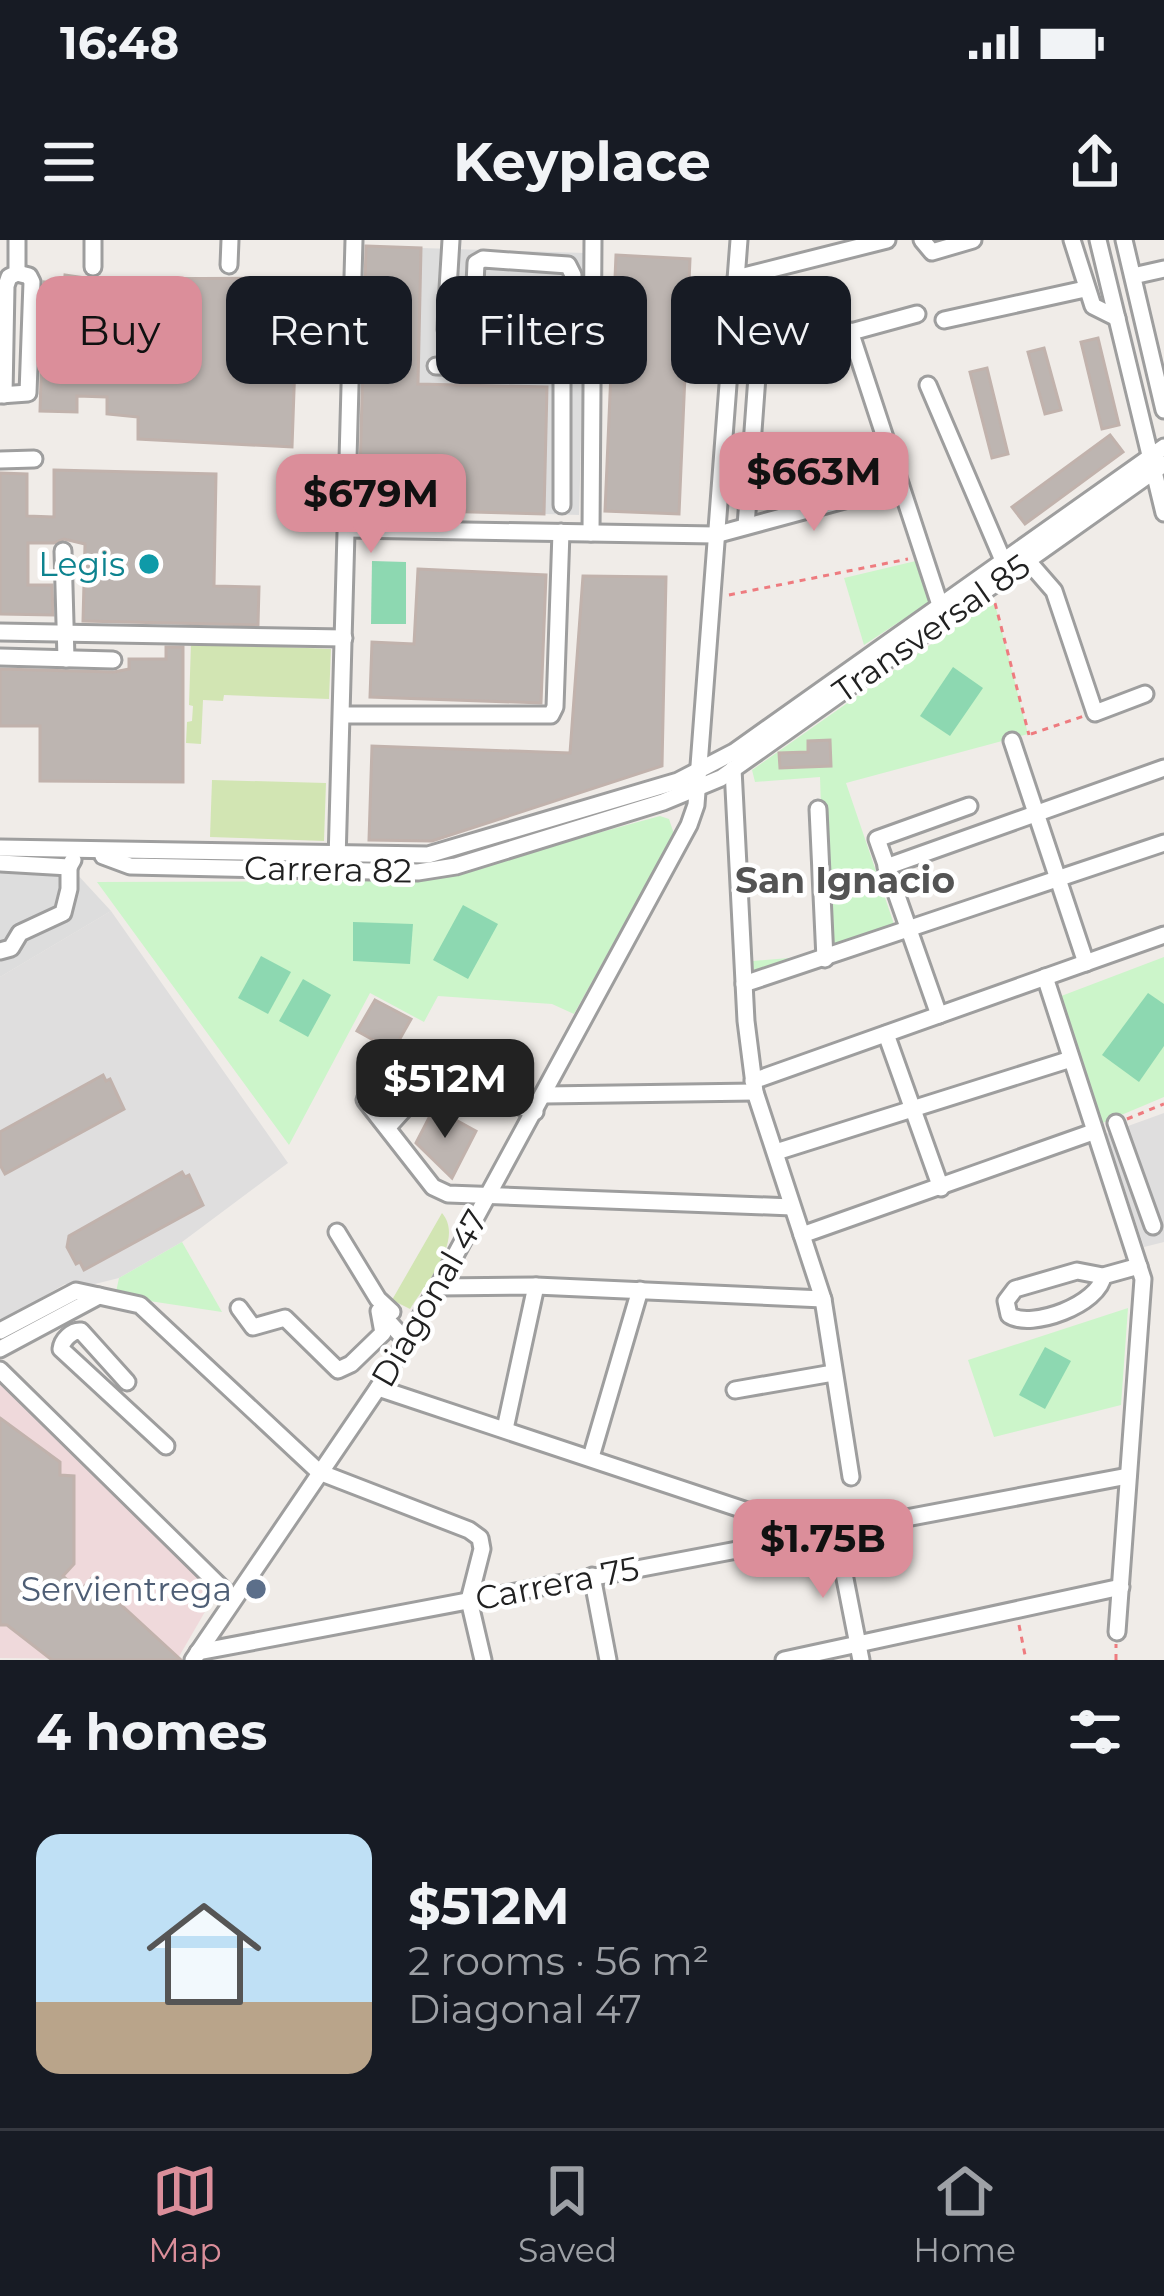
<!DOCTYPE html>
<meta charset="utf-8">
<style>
body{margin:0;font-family:Montserrat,sans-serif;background:#20242c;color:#f1f3f6;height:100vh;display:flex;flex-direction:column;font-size:45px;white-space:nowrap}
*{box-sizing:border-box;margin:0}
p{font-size:39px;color:#9ea1a6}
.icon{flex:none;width:66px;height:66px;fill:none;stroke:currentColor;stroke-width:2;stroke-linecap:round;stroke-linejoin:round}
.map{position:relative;height:1420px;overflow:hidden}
.sheet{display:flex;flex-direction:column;background:#171b24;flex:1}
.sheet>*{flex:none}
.hud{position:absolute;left:36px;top:36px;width:1092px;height:108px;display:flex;gap:24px}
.price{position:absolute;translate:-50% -102px;padding:0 27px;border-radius:24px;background:#db8e9a;color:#111;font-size:39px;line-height:78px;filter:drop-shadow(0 3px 6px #0008)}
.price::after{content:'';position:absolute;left:50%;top:72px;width:36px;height:27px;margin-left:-18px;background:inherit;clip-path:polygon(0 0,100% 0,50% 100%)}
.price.on{background:#222;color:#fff}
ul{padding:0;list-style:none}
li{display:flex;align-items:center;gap:36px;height:300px;padding:0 36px}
li span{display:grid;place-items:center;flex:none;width:336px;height:240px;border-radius:24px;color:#555}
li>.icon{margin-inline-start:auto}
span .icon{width:144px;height:144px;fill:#fffc;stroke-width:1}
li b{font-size:51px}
h2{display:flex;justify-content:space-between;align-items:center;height:144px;padding:0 36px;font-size:51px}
.pill{padding:0 42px;border-radius:24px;background:#171b24;box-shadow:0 3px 9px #0004;font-size:42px;line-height:108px}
.pill.on{background:#db8e9a;color:#111}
.status{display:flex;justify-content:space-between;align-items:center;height:84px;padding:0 60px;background:#171b24;direction:ltr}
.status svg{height:33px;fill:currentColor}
header{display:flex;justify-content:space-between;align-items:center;height:156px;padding:0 36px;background:#171b24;font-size:54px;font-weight:700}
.tabs{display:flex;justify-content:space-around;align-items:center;height:168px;border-top:3px solid #363941;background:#171b24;font-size:33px;color:#9ea1a6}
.tabs a{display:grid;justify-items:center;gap:6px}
.tabs .on{color:#db8e9a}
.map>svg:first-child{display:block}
</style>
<div class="status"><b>16:48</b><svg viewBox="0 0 49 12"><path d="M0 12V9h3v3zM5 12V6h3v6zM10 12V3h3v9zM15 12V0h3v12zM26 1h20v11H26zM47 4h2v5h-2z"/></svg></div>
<header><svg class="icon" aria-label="menu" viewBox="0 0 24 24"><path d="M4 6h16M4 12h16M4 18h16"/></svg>Keyplace<svg class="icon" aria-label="share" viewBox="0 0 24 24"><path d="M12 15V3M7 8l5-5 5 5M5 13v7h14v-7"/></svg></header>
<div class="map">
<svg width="1164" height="1420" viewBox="0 0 1164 1420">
<rect width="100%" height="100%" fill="#f0ece8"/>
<g fill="#dfdede">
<path d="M111,671L288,923L182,1002L119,1038L83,1047L65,1044L0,1082V737Z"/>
<path d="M1164,873V1002L1144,1007L1106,894Z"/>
</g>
<path fill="#efd9db" d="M0,1134L217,1351L177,1420L0,1418Z"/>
<g fill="#d2e5b3">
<path d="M191,403L331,409L329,459L224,455L223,461L203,460L201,504L186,503L187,482L192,481L193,466L189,465Z"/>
<path d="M212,540L326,543L324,601L210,597Z"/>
<path d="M442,973C465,1000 425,1044 410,1069L392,1060Z"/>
</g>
<g fill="#ccf5ca">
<path d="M920,320L934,359L864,405L844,338Z"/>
<path d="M994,360L1028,494L846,543L896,690L754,739L753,721L826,715L820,537L755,542L752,530Z"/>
<path d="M660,576L669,579L674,594L574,774L552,764L438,756L424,782L370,753L289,905L97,642L422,641Z"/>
<path d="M1164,717V857L1100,884L1056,758Z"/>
<path d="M182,1002L222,1072L123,1057L116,1052L119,1038Z"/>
<path d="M1128,1068L1121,1165L994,1197L968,1120Z"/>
</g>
<g fill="#8dd8b1">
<path d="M372,321L406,322V384H371Z"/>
<path d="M953,427L983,448L950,496L920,476Z"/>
<path d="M463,665L498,684L468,739L433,720Z"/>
<path d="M353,682L413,684L410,724L353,721Z"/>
<path d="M261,716L291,732L268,774L238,758Z"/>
<path d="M303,739L331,755L308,797L279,781Z"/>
<path d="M1148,753L1164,764V806L1139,842L1102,815Z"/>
<path d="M1045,1107L1071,1121L1045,1169L1019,1155Z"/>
</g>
<g fill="#ddd">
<path d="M421,8L586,13L579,275L544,274L547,148L418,144Z"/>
<path d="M0,624L75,632L111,671L0,737Z"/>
</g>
<g fill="#bdb5b1" stroke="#c1b2ac" stroke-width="3">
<path d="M366,6L421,8L418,144L547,147L544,274L359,269Z"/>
<path d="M616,15L690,19L679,274L605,271Z"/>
<path d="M65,35L92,39L298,38L292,207L138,199V177L107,174V157L77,156V172L40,171L44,42L64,44Z"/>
<path d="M1098,98L1119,185L1102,189L1081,102Z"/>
<path d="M1044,108L1061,170L1045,174L1028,112Z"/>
<path d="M987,128L1008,214L992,218L970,132Z"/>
<path d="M1110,195L1123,212L1025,284L1012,267Z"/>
<path d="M54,230L216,234L214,346L259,347L258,385L83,381L85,304L64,299L54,303H28V345H52L53,375L0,374V233L27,234V276L54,277Z"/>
<path d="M418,329L546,335L541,463L370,457L372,402L414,404Z"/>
<path d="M583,336L666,337L662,526L432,601L369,600L372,506L570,513Z"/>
<path d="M166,407H183V542L40,541V486H0V429L114,432L129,429V419H166Z"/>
<path d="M830,500L831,526L780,528L779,513L808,512V501Z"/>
<path d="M375,760L411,779L393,811L357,791Z"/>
<path d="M103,835L106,841L110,839L124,869L5,934L0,925V892Z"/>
<path d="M434,868L476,891L452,938L416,903Z"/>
<path d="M182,932L185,937L189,935L203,965L84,1030L80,1022L76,1024L67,1007L69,996Z"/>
<path d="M0,1178L60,1222V1235L74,1236V1324L63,1336L80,1351L92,1338L181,1420H52L7,1385H0Z"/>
</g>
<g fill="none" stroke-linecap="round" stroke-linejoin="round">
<g stroke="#9e9e9e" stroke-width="21">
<g id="minor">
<path d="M93,0V27"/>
<path d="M922,0L932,12L973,0"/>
<path d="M1072,0L1093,66L1117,78"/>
<path d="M1098,0L1164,273"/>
<path d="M1124,0L1164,170"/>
<path d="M483,19L568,25L573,35L562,91L446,90L447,65L474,66L476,23Z"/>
<path d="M229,25L230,0"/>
<path d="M1133,36L1164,29"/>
<path d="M736,38L887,0"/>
<path d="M447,65L451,0"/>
<path d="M944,80L1085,49"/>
<path d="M850,91L940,365"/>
<path d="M730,111L752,115L758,123L746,286"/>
<path d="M756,118L917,74"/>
<path d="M436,126L594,129"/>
<path d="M562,129V265"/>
<path d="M928,145L1005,325"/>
<path d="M0,155L28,153L32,42L29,36L17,33"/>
<path d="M4,155L6,46L9,37L17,33V0"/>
<path d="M0,220L34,219"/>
<path d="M347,289L715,295L900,245"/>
<path d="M591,293L593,0"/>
<path d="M63,311L66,419"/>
<path d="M1027,320L1054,351L1095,473L1145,454"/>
<path d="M0,392L344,398"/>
<path d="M0,417L113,420"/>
<path d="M342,475H551L555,467L561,292"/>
<path d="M1012,501L1086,723"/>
<path d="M733,529L746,781L755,852L823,1059L851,1237"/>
<path d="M818,569L825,719"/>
<path d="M0,608L428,615L678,541L734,512L1164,207"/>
<path d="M103,616L130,626L418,632L456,626L663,562L721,538L1164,224"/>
<path d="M337,621L354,0"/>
<path d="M0,623L69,627L73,620"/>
<path d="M886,627L1164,528"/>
<path d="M0,711L11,708L20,693L63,673L69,649V627"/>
<path d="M1045,737L1143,1039L1117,1392"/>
<path d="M744,744L1164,603"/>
<path d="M939,775L877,599L969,566"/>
<path d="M886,794L941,948"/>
<path d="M753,841L1164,695"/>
<path d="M545,855L755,852"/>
<path d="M365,860L433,947L448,954L792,967"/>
<path d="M1116,883L1153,986"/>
<path d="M388,887L428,843L457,842L535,872"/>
<path d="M776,912L1071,819"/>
<path d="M337,992L378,1059L392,1072"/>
<path d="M802,995L1093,892"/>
<path d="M1103,1036C1100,1064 1031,1090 1009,1075L1006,1061L1015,1049L1077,1031L1103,1036L1139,1026"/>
<path d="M438,1047L536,1046L823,1059"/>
<path d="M239,1068L253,1087L285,1078L338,1130L351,1124L383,1093L379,1071L406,1101"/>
<path d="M0,1091L76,1051L140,1065L319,1232L469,1290L480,1298L482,1309L469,1360L483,1420"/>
<path d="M0,1109L99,1056"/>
<path d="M0,1130L232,1358"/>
<path d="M127,1142L81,1091C72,1090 62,1100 61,1109L166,1206"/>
<path d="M378,1148L816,1294"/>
<path d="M735,1150L833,1133"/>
<path d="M505,1189L536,1046"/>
<path d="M591,1217L640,1050"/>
<path d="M836,1293L861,1420"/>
<path d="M592,1336L608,1420"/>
<path d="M198,1412L1128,1236"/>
<path d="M193,1420L378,1148L438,1047L689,585L696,565L739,0"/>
<path d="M784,1420L1121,1347"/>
</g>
</g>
<g stroke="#ee7b7f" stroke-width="3" stroke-dasharray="6 6" stroke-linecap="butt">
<path d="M729,355L908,319"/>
<path d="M995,363L1029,495"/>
<path d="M1031,494L1084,476"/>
<path d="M1127,879L1164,864"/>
<path d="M1019,1385L1026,1420"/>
<path d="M1116,1420V1404"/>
</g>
<use href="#minor" stroke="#fff" stroke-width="15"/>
</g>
<circle fill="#0f9aa8" stroke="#fff" stroke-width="4.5" cx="149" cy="324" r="12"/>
<circle fill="#5c6f8a" stroke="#fff" stroke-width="4.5" cx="256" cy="1349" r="12"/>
<g text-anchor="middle" stroke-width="9" stroke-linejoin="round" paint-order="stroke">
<g font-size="33" fill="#0d838f" stroke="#fff" text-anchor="end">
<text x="125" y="336">Legis</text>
</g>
<g font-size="33" fill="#212121" stroke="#fff">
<text transform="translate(931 388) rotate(-35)" y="12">Transversal 85</text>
<text transform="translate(328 629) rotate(1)" y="12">Carrera 82</text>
<text transform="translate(429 1058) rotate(-60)" y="12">Diagonal 47</text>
<text transform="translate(557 1343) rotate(-11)" y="12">Carrera 75</text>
</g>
<g font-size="33" fill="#4e5e75" stroke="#fff" text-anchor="end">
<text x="232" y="1361">Servientrega</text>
</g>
<g font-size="36" font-weight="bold" fill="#545454" stroke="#fff">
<text x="845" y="653">San Ignacio</text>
</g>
</g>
</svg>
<b class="price" style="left:814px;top:294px">$663M</b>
<b class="price" style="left:371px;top:316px">$679M</b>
<b class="price on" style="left:445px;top:901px">$512M</b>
<b class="price" style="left:823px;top:1361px">$1.75B</b>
<div class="hud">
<a class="pill on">Buy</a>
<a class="pill">Rent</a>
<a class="pill">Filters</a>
<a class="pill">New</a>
</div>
</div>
<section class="sheet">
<h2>4 homes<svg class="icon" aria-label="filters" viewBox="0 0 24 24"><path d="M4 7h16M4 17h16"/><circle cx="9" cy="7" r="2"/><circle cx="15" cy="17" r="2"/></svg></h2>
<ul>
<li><span style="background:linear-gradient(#bfe0f5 70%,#b9a48a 0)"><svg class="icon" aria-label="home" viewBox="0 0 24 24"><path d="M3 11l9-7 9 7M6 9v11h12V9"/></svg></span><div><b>$512M</b><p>2 rooms · 56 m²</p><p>Diagonal 47</p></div></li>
</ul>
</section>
<nav class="tabs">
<a class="on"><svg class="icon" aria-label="map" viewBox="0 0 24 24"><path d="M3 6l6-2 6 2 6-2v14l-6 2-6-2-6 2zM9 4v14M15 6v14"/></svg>Map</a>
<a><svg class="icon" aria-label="saved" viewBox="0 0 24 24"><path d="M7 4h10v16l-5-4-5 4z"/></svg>Saved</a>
<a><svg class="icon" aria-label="home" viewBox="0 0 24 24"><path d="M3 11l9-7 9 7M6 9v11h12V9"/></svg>Home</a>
</nav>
